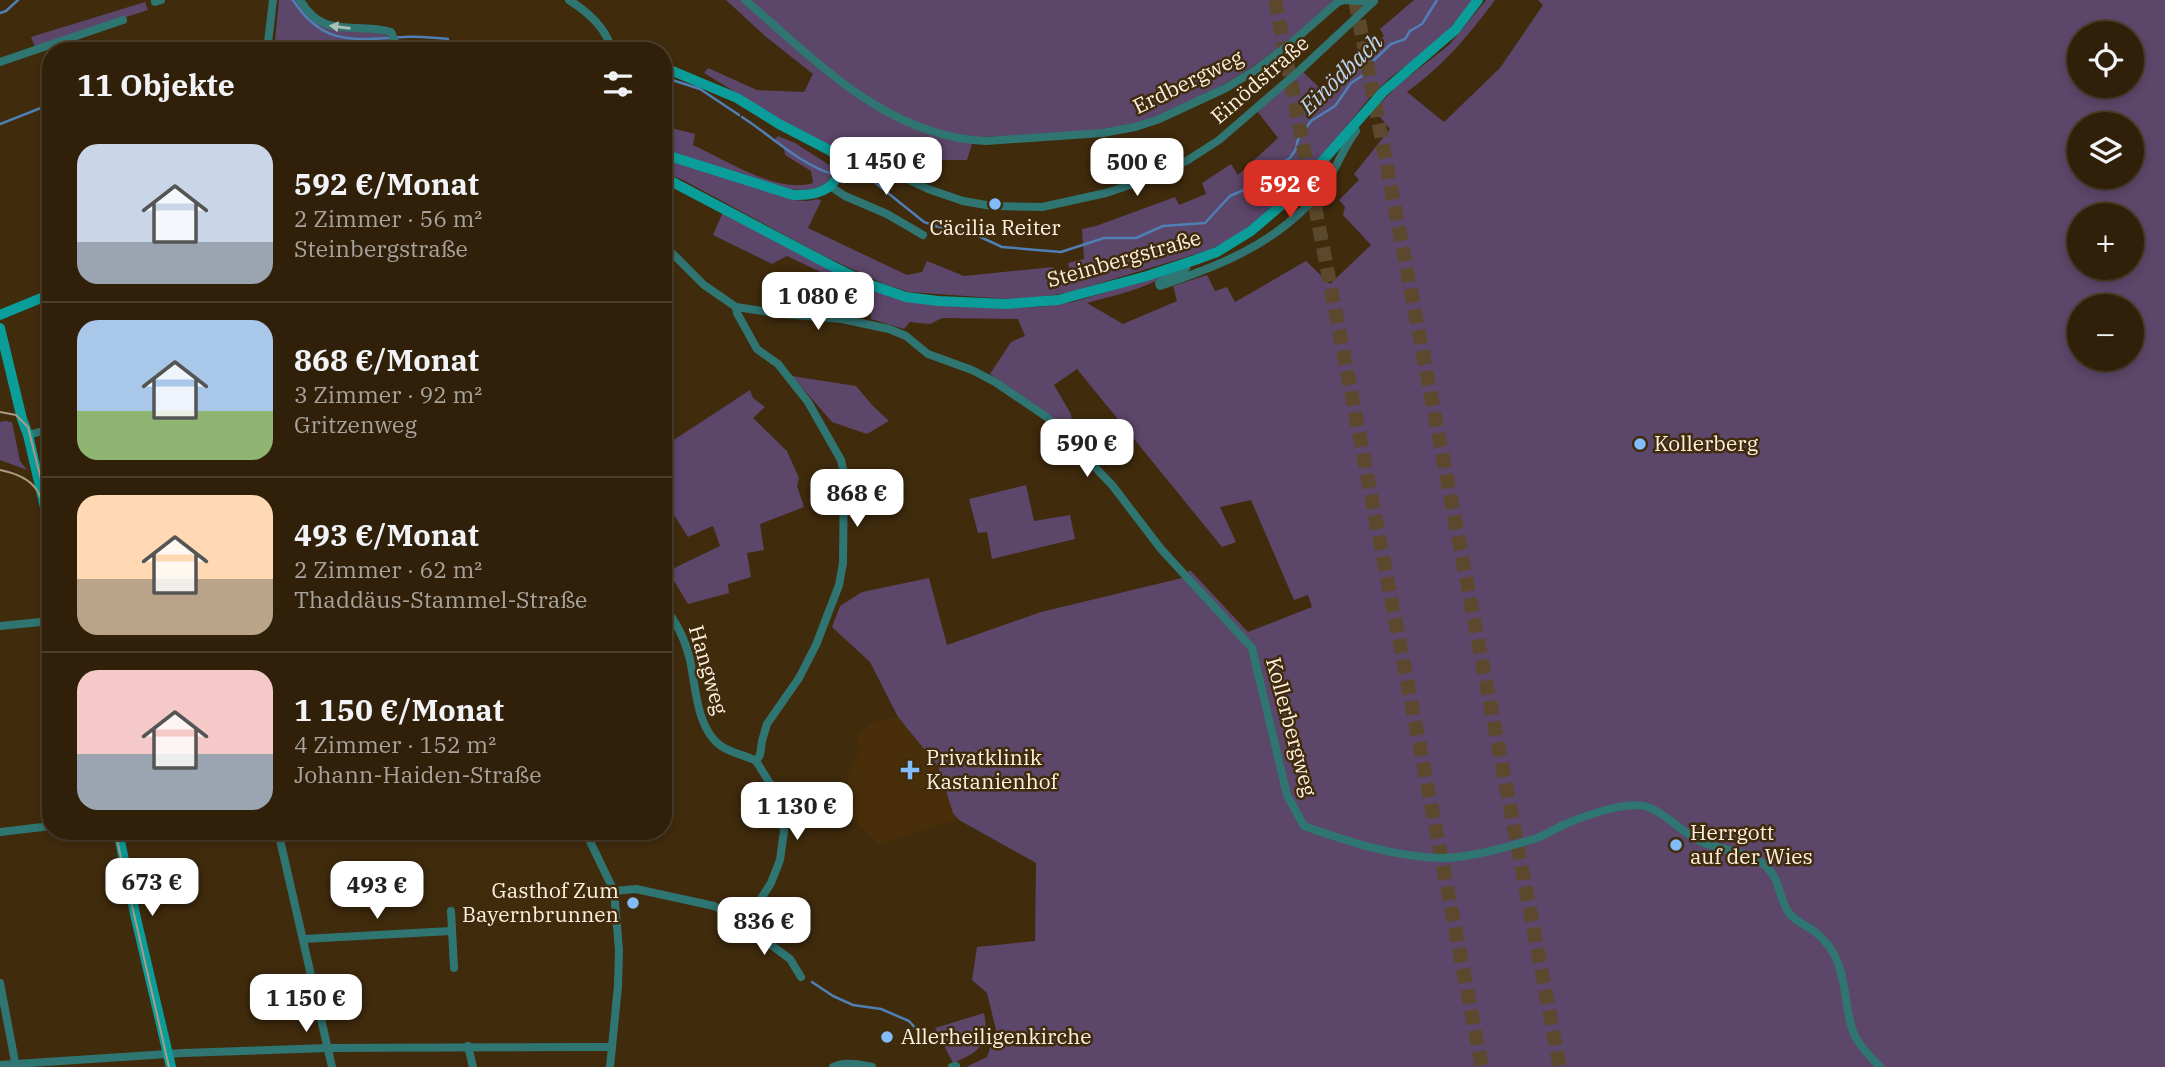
<!DOCTYPE html>
<html lang="de">
<meta charset="utf-8">
<style>
body{margin:0;font-family:"IBM Plex Serif",serif;background:#3c2d18;color:#f1f3f6;height:100vh;display:flex;flex-direction:column;font-size:26px;white-space:nowrap}
*{box-sizing:border-box;margin:0}
p{font-size:23px;color:#a8a39c}
.icon{flex:none;width:38px;height:38px;fill:none;stroke:currentColor;stroke-width:2;stroke-linecap:round;stroke-linejoin:round}
.map{position:relative;flex:1;overflow:hidden}
.details{position:absolute;left:42px;top:42px;width:630px;height:798px;display:flex;flex-direction:column;background:#30200a;border-radius:28px;box-shadow:0 4px 10px #0003,0 0 0 2px #4b3e2b}
.details>*{flex:none}
.tools{position:absolute;left:2067px;top:21px;display:grid;gap:14px}
.tools a{display:grid;place-items:center;width:77px;height:77px;border-radius:50%;background:#30200a;box-shadow:0 4px 10px #0003,0 0 0 2px #4b3e2b;font-size:35px}
.price{position:absolute;translate:-50% -60px;padding:0 16px;border-radius:14px;background:#fff;color:#222;font-size:23px;line-height:46px;filter:drop-shadow(0 2px 4px #0008)}
.price::after{content:'';position:absolute;left:50%;top:42px;width:21px;height:16px;margin-left:-10px;background:inherit;clip-path:polygon(0 0,100% 0,50% 100%)}
.price.active{background:#d93025;color:#fff}
ul{padding:0;list-style:none}
li{display:flex;align-items:center;gap:21px;height:175px;padding:0 35px}
li+li{border-top:2px solid #4b3e2b}
li span{display:grid;place-items:center;flex:none;width:196px;height:140px;border-radius:21px;color:#555}
li>.icon{margin-inline-start:auto}
span .icon{width:84px;height:84px;fill:#fffc;stroke-width:1}
li b{font-size:30px}
h2{display:flex;justify-content:space-between;align-items:center;height:84px;padding:0 35px;font-size:30px}
.map>svg:first-child{display:block}
</style>
<div class="map">
<svg width="2165" height="1067" viewBox="0 0 2165 1067">
<rect width="100%" height="100%" fill="#402b0d"/>
<path fill="#492f09" d="M898,717L938,766L953,813L959,820L911,833L880,845L854,820L848,796V773L860,754L857,735L875,721Z"/>
<g fill="#5c4669" fill-rule="evenodd">
<path d="M279,0H296C321,42 348,26 387,35L390,41L364,51H274Z"/>
<path d="M726,0H1336C1286,44 1249,74 1188,103C1169,112 1149,122 1129,126C1078,135 1026,136 974,137L967,160H935L915,177L882,164L843,152L780,120L704,73L708,68L757,90L804,92L813,74L765,36Z"/>
<path d="M1414,0H1473L1448,30L1430,48L1391,77L1371,96L1308,173L1281,201L1251,225L1229,240L1206,251L1071,292L1042,297L1007,299L909,292L884,284L822,255L683,180L663,172V157L793,200L808,201L818,199L821,201L808,228L907,275L922,272L927,261L964,276L1053,267L1056,276L1070,273L1068,263L1084,259L1082,229L1096,226L1175,197L1179,205L1206,194L1202,183L1231,164L1238,175L1278,138L1257,111L1302,71L1321,89L1384,36L1380,29Z"/>
<path d="M1486,0H1495C1468,36 1444,65 1407,92L1444,122L1500,68L1543,5L1538,0H2165V1067H966L987,1057L996,1030L987,993L972,980L977,947L1035,941L1036,863L959,820L953,813L938,766L898,717L870,662L832,627L840,606L862,592L929,578L947,645L1041,612L1182,578L1190,570L1248,632L1312,607L1308,595L1294,600L1251,500L1220,507L1236,542L1222,547L1077,369L1054,385L1071,414L1073,428L1064,431L1054,419L990,374L1011,342L1025,336L1018,319L942,318L930,324L910,322L904,329L871,319V301L855,296L854,288L787,256L772,264L713,235L723,212L890,297L1011,308L1040,307L1073,302L1170,273C1146,289 1115,295 1087,303L1123,324L1177,301L1173,286L1207,275L1215,291L1227,287L1235,302L1306,261L1330,284L1371,245L1343,215L1345,207L1339,200L1359,180L1354,174L1390,129L1381,118L1372,112L1398,85L1449,45ZM2079,33H2132V86H2079ZM2079,124H2132V177H2079ZM2079,215H2132V268H2079ZM2079,306H2132V359H2079Z"/>
<path d="M145,2L148,10L41,45L35,47L31,37Z"/>
<path d="M663,126L695,134L693,145C726,160 777,194 813,183L811,171L785,155L784,148L773,141L778,136L795,143L834,168C829,191 807,191 787,189L663,149Z"/>
<path d="M792,376L856,386L872,405L889,421L867,434L832,422Z"/>
<path d="M750,390L753,398L765,407L753,418L787,451L799,478L797,486L804,507L760,524L764,550L747,553L751,577L728,584L729,593L688,604L668,571L720,546L713,526L688,537L669,507L663,510V447Z"/>
<path d="M5,421L12,422L20,461L27,470L0,460V422Z"/>
<path d="M1026,485L1034,521L1070,515L1075,539L992,559L987,532L978,533L969,499Z"/>
<path d="M984,1013C990,1044 980,1052 953,1063L935,1028Z"/>
</g>
<g fill="none" stroke-linecap="round" stroke-linejoin="round">
<g stroke="#4f7fb4" stroke-width="2.5">
<path d="M293,0C324,48 356,39 404,37C418,36 433,38 448,39"/>
<path d="M0,13L6,11L18,0"/>
<path d="M270,48L284,51"/>
<path d="M197,51L209,47H264"/>
<path d="M663,77L700,89L739,115"/>
<path d="M742,117C773,137 799,164 835,175"/>
<path d="M0,124L51,104"/>
<path d="M842,177C852,181 862,177 873,181L924,222L942,228L974,234L1002,247L1061,252L1104,238H1136L1163,226L1205,223L1230,196L1269,179L1283,162L1290,158L1296,149L1298,139L1311,121L1335,106L1351,83L1362,76L1372,62L1391,44L1405,39L1410,31L1422,24L1437,0"/>
<path d="M812,982L833,996L853,1005L881,1009L909,1021L928,1042"/>
</g>
<g stroke="#5c492d" stroke-width="14" stroke-dasharray="14 7" stroke-linecap="butt">
<path d="M1275,0L1482,1067"/>
<path d="M1355,0L1560,1067"/>
</g>
<g stroke="#2f7673" stroke-width="8">
<path d="M300,0C324,41 355,21 391,32L397,47"/>
<path d="M569,0C588,12 607,28 612,51"/>
<path d="M745,0C816,60 886,137 986,141L1103,133L1135,127L1157,120L1226,88L1254,71L1290,44L1338,2L1345,0L1373,2"/>
<path d="M155,2L161,0"/>
<path d="M267,51L273,0"/>
<path d="M0,62L123,20"/>
<path d="M837,156L883,168L928,189L963,201L992,206L1042,207L1106,193L1154,177L1188,160L1219,140L1299,71L1374,1"/>
<path d="M830,186L845,196L887,214L923,235"/>
<path d="M663,244L704,285L736,307L782,314L842,319L889,329L906,336L928,354L972,370L995,382L1048,418L1112,485L1161,549L1252,648L1287,795L1304,826C1346,841 1398,858 1443,858C1474,857 1508,847 1537,838C1545,835 1553,830 1561,826C1581,817 1627,800 1648,807C1668,814 1682,834 1702,842C1722,851 1748,850 1766,866C1780,879 1779,899 1789,913C1795,921 1803,924 1811,929C1824,938 1834,951 1839,966C1847,988 1845,1012 1854,1034C1859,1046 1871,1057 1880,1067"/>
<path d="M1184,264L1186,268L1159,283L1160,286C1212,268 1261,250 1302,211C1310,203 1318,196 1324,187C1336,169 1343,148 1356,131L1353,125"/>
<path d="M736,307L737,313L757,349L778,364L808,402L841,460L844,474L843,563L839,585L816,645L799,678L767,724L762,741L760,755L756,761"/>
<path d="M28,435L51,429"/>
<path d="M663,606C677,622 685,639 690,660C696,687 696,728 721,746C731,753 745,755 756,761"/>
<path d="M0,626L51,621"/>
<path d="M278,831L332,1067"/>
<path d="M585,831L614,891L619,950L618,986L610,1067"/>
<path d="M0,832L51,826"/>
<path d="M614,891L636,889L714,906L746,922L763,939L790,959L801,977"/>
<path d="M451,911L454,968"/>
<path d="M746,922L771,883L780,860L784,831L776,793L756,761"/>
<path d="M304,939L451,931"/>
<path d="M0,983L16,1067"/>
<path d="M468,1046L473,1067"/>
<path d="M0,1065L183,1053L328,1048L612,1047"/>
<path d="M833,1067C844,1061 860,1064 872,1067"/>
<path d="M952,1067L956,1066"/>
</g>
<g stroke="#0a9d99" stroke-width="10">
<path d="M383,51C415,41 446,46 478,51"/>
<path d="M663,67L737,98L779,124L829,150L837,156L841,166C836,191 816,196 793,195L663,154"/>
<path d="M663,177L832,266L871,285L906,297L938,301L1006,304L1058,300L1147,276L1195,260L1217,252L1251,231L1292,196L1383,92L1455,30L1478,0"/>
<path d="M0,315L51,294"/>
<path d="M0,328L22,419L28,435L51,533"/>
<path d="M118,831L135,914L171,1067"/>
</g>
<g stroke="#ac9b85" stroke-width="2">
<path d="M0,412L16,415L28,427L51,520"/>
<path d="M0,470C45,479 42,501 51,540"/>
<path d="M115,831L169,1067"/>
</g>
</g>
<defs><path id="oneway-solid" d="M-6-.8H1V-3.2L6.5 0L1 3.2V.8H-6Z" transform="scale(1.75)"/></defs>
<use fill="#abbfb4" href="#oneway-solid" transform="translate(340 27) rotate(-173)"/>
<g fill="#83bcfb" stroke="#402b0d" stroke-width="2.5">
<circle cx="995" cy="204" r="7"/>
<circle cx="1640" cy="444" r="7"/>
<path d="M906.5 759.5h7v7h7v7h-7v7h-7v-7h-7v-7h7z"/>
<circle cx="1676" cy="845" r="7"/>
<circle cx="633" cy="903" r="7"/>
<circle cx="887" cy="1037" r="7"/>
</g>
<g text-anchor="middle" stroke-width="5" stroke-linejoin="round" paint-order="stroke">
<g font-size="21" fill="#fef0e0" stroke="#402b0d">
<text transform="translate(1260 80) rotate(-41)" y="7">Einödstraße</text>
<text transform="translate(1188 82) rotate(-26)" y="7">Erdbergweg</text>
<text transform="translate(1124 259) rotate(-16)" y="7">Steinbergstraße</text>
<text transform="translate(708 670) rotate(74)" y="7">Hangweg</text>
<text transform="translate(1291 727) rotate(75)" y="7">Kollerbergweg</text>
</g>
<g font-size="21" fill="#fef0e0" stroke="#402b0d" text-anchor="start">
<text x="995" y="235" text-anchor="middle">Cäcilia Reiter</text>
<text x="1654" y="451">Kollerberg</text>
<text x="926" y="765">Privatklinik<tspan x="926" dy="24">Kastanienhof</tspan></text>
<text x="1690" y="840">Herrgott<tspan x="1690" dy="24">auf der Wies</tspan></text>
<text x="619" y="898" text-anchor="end">Gasthof Zum<tspan x="619" dy="24">Bayernbrunnen</tspan></text>
<text x="901" y="1044">Allerheiligenkirche</text>
</g>
<g font-size="23" font-style="italic" fill="#bad5f3" stroke="#402b0d">
<text transform="translate(1341 74) rotate(-44)" y="8">Einödbach</text>
</g>
</g>
</svg>
<div class="tools">
<a><svg class="icon" aria-label="locate" viewBox="0 0 24 24"><circle cx="12" cy="12" r="6"/><path d="M12 2v4M12 18v4M2 12h4M18 12h4"/></svg></a>
<a><svg class="icon" aria-label="layers" viewBox="0 0 24 24"><path d="M12 4l9 5-9 5-9-5zM3 14l9 5 9-5"/></svg></a>
<a>+</a>
<a>−</a>
</div>
<b class="price" style="left:886px;top:197px">1 450 €</b>
<b class="price" style="left:1137px;top:198px">500 €</b>
<b class="price active" style="left:1290px;top:220px">592 €</b>
<b class="price" style="left:818px;top:332px">1 080 €</b>
<b class="price" style="left:1087px;top:479px">590 €</b>
<b class="price" style="left:857px;top:529px">868 €</b>
<b class="price" style="left:797px;top:842px">1 130 €</b>
<b class="price" style="left:152px;top:918px">673 €</b>
<b class="price" style="left:377px;top:921px">493 €</b>
<b class="price" style="left:764px;top:957px">836 €</b>
<b class="price" style="left:306px;top:1034px">1 150 €</b>
<section class="details">
<h2>11 Objekte<svg class="icon" aria-label="filters" viewBox="0 0 24 24"><path d="M4 7h16M4 17h16"/><circle cx="9" cy="7" r="2"/><circle cx="15" cy="17" r="2"/></svg></h2>
<ul>
<li><span style="background:linear-gradient(#c9d6e8 70%,#9aa5b1 0)"><svg class="icon" aria-label="home" viewBox="0 0 24 24"><path d="M3 11l9-7 9 7M6 9v11h12V9"/></svg></span><div><b>592 €/Monat</b><p>2 Zimmer · 56 m²</p><p>Steinbergstraße</p></div></li>
<li><span style="background:linear-gradient(#a9c7e8 65%,#8fb573 0)"><svg class="icon" aria-label="home" viewBox="0 0 24 24"><path d="M3 11l9-7 9 7M6 9v11h12V9"/></svg></span><div><b>868 €/Monat</b><p>3 Zimmer · 92 m²</p><p>Gritzenweg</p></div></li>
<li><span style="background:linear-gradient(#ffd9b3 60%,#b9a48a 0)"><svg class="icon" aria-label="home" viewBox="0 0 24 24"><path d="M3 11l9-7 9 7M6 9v11h12V9"/></svg></span><div><b>493 €/Monat</b><p>2 Zimmer · 62 m²</p><p>Thaddäus-Stammel-Straße</p></div></li>
<li><span style="background:linear-gradient(#f6c9c9 60%,#9aa5b1 0)"><svg class="icon" aria-label="home" viewBox="0 0 24 24"><path d="M3 11l9-7 9 7M6 9v11h12V9"/></svg></span><div><b>1 150 €/Monat</b><p>4 Zimmer · 152 m²</p><p>Johann-Haiden-Straße</p></div></li>
</ul>
</section>
</div>
